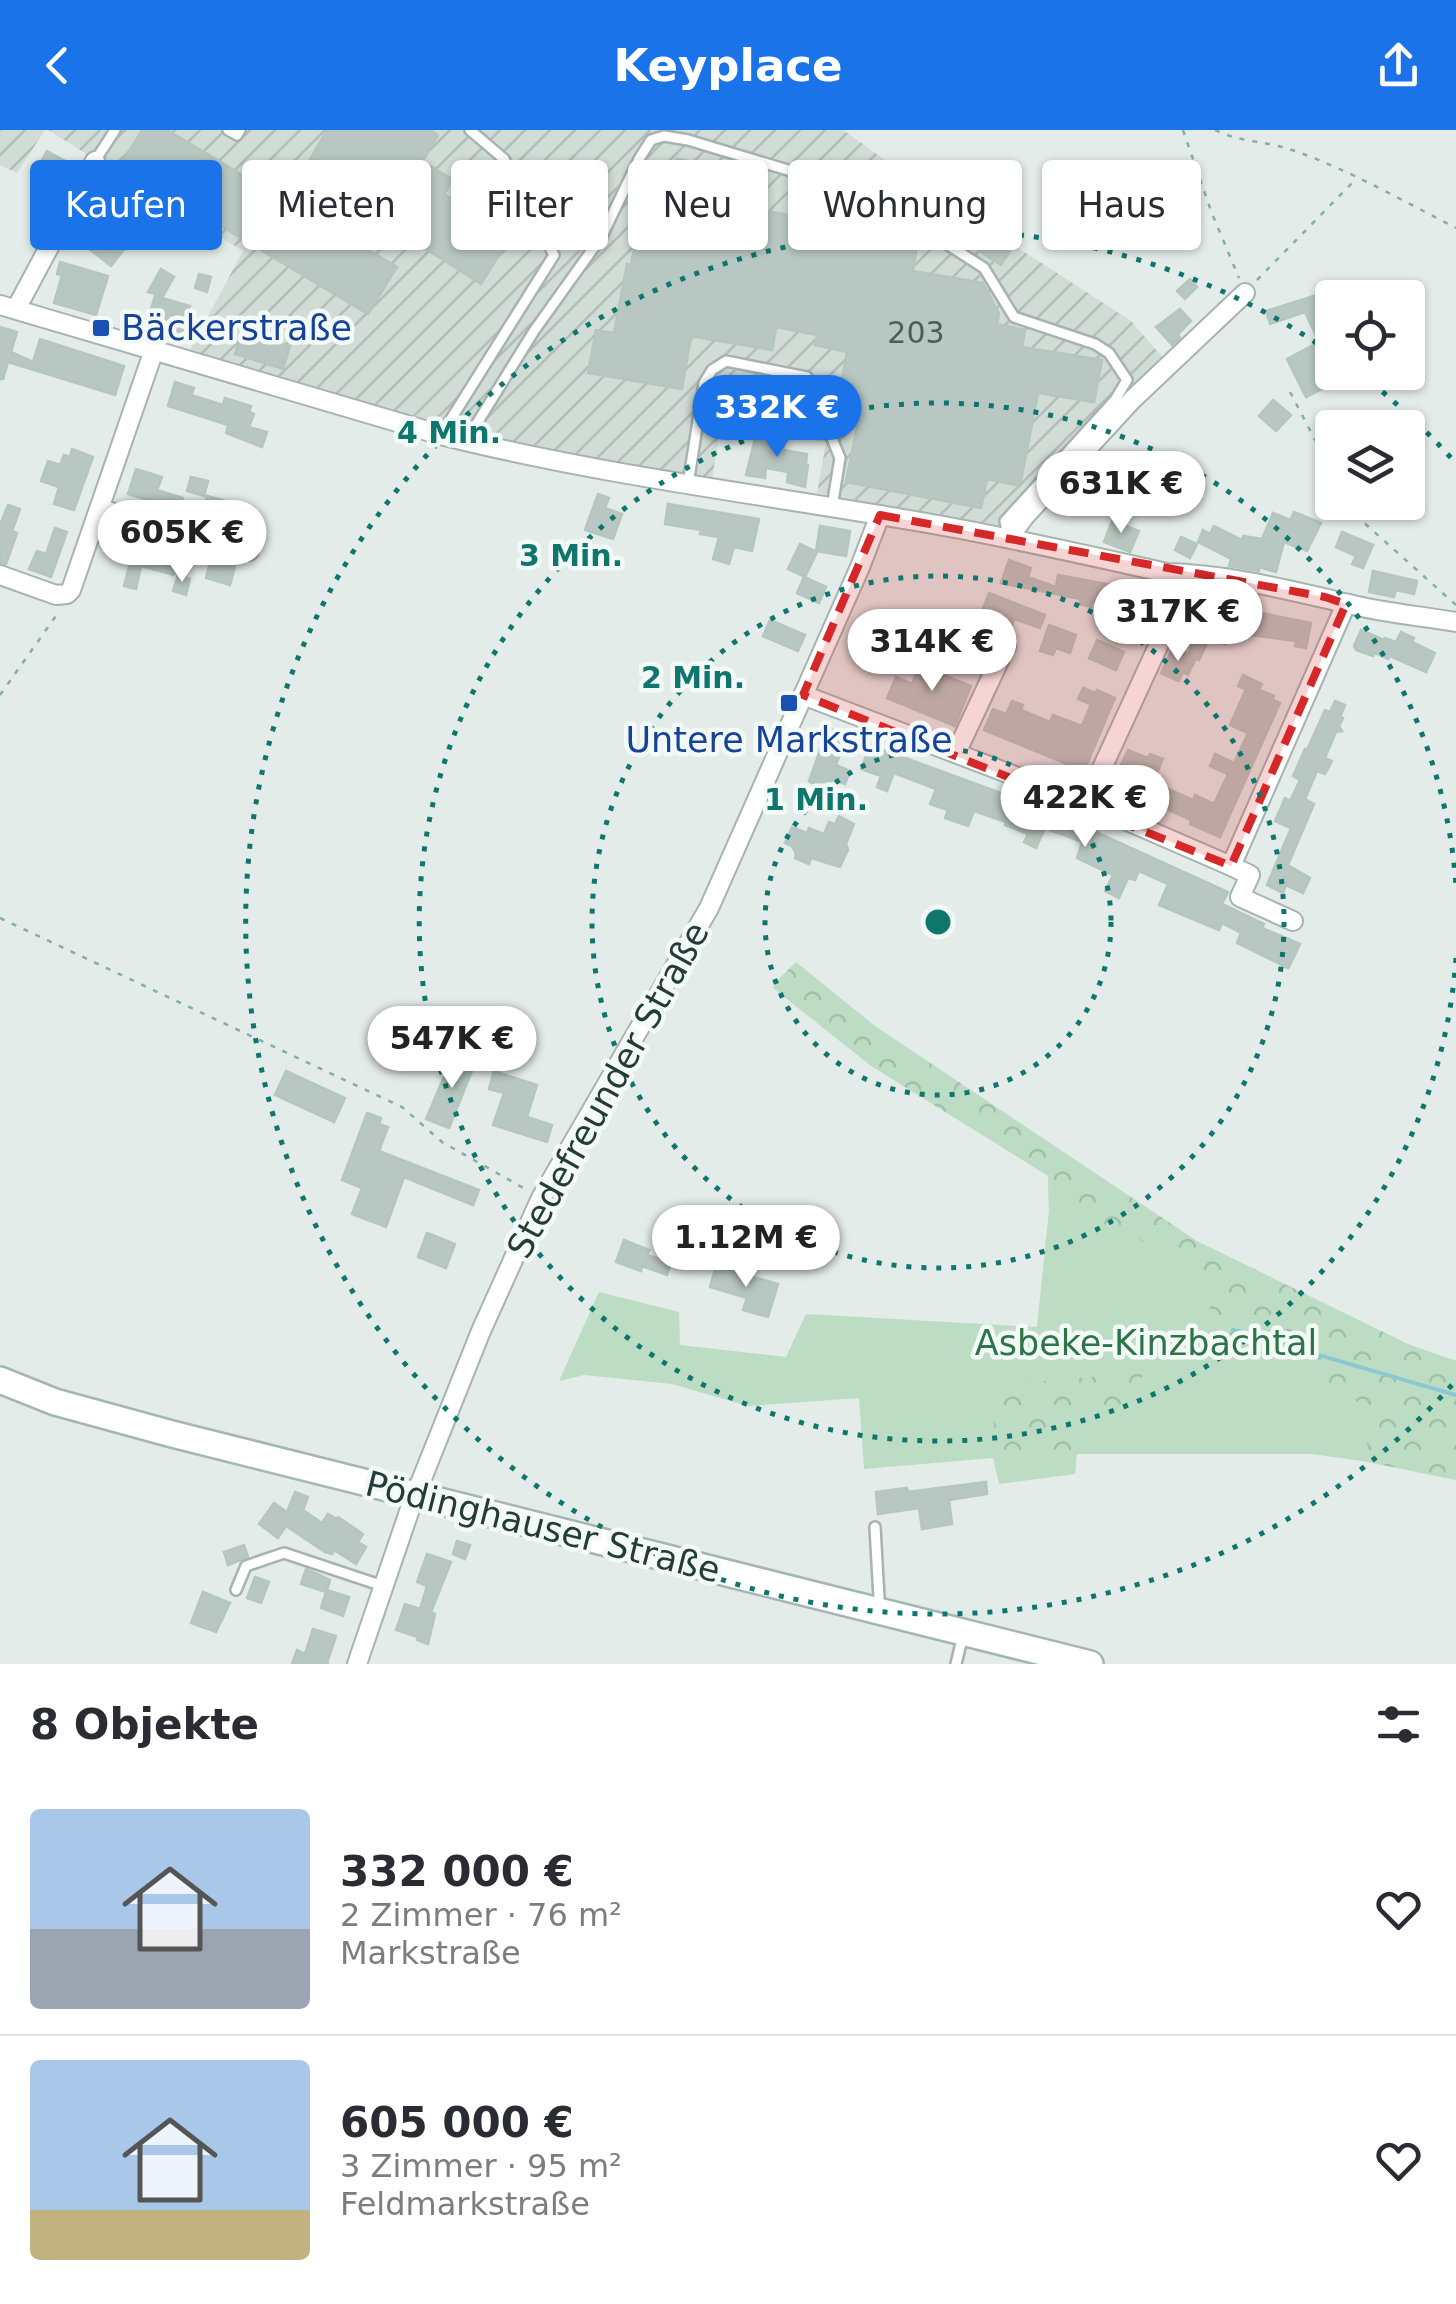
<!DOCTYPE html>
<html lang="de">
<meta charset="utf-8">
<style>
body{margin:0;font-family:"DejaVu Sans",sans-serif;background:#f7f7f7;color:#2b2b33;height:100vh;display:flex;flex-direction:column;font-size:38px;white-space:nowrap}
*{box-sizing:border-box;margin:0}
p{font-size:32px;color:#7c7c81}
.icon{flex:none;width:55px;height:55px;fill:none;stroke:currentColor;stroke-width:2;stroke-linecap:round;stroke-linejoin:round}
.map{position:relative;height:1534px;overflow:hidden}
.details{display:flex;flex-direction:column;background:#fff;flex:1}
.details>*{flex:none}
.top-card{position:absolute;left:30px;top:30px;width:1398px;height:90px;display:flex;gap:20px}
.buttons{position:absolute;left:1315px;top:150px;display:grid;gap:20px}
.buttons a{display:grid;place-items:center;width:110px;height:110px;border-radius:10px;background:#fff;box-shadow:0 2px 8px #0004;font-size:50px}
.price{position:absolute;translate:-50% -85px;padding:0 22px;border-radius:35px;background:#fff;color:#222;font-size:32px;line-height:65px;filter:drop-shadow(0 2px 5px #0008)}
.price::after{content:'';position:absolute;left:50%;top:60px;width:30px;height:22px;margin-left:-15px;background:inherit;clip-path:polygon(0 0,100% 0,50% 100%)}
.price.on{background:#1a73e8;color:#fff}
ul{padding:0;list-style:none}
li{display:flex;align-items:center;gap:30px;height:250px;padding:0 30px}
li+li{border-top:2px solid #e1e1e2}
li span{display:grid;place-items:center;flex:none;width:280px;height:200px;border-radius:10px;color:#555}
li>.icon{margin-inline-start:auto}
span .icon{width:120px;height:120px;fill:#fffc;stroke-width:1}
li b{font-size:42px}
h2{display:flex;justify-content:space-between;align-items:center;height:120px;padding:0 30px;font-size:42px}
.tag{padding:0 35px;border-radius:10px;background:#fff;box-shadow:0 2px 8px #0004;font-size:35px;line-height:90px}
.tag.on{background:#1a73e8;color:#fff}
header{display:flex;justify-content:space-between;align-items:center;height:130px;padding:0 30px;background:#1a73e8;color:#fff;font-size:45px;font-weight:700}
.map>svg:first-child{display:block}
</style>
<header><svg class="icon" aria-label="back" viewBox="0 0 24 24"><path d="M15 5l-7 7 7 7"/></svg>Keyplace<svg class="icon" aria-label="share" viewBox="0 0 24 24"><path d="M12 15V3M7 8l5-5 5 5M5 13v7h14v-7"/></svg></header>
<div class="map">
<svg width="1456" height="1534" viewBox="0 0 1456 1534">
<defs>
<pattern id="industrial-furrows" width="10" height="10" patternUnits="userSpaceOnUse" patternTransform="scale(2.5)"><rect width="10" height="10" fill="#d1dcd7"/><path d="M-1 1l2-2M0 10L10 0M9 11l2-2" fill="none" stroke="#b3beb9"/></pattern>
<pattern id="forest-crowns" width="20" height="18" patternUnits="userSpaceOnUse" patternTransform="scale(2.5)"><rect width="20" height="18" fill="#bcddc4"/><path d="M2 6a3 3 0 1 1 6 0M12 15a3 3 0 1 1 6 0" fill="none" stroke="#a1bfa9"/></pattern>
</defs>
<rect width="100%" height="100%" fill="#e3ece8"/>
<g fill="url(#industrial-furrows)">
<path d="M0,0H45L17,43L0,35Z"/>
<path d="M48,0H843L912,49L1131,191L1166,231L1003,396L817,363L826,312L787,305L793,257L729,247L712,349L514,314L425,293L358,274L190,220L243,121Z"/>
</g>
<path fill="#bcddc4" d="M1038,1005L1083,1036L1254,1164L1456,1231V1350L1368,1332L1312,1324H1077L1075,1344L999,1354L993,1328L864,1339L859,1268L748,1276L672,1254L584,1245L559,1251L599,1162L679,1182L680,1215L786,1227L806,1184L1037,1197L1049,1080L1048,1046Z"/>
<g fill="url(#forest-crowns)">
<path d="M796,832L875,896L1197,1111L1408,1214L1456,1231V1350L1368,1332L1366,1291L1356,1270L1314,1256L1223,1211L1221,1195L1184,1138L1123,1099L1049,1080L1048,1046L871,936L773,858L777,851Z"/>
<path d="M1142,1243V1272L1088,1278L1076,1283L1074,1318L1068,1325L993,1328L995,1255Z"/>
</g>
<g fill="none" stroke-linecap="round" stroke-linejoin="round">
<path stroke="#8bc8d1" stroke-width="4" d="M1233,1200L1456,1265"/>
</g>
<g fill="#b8c7c1" stroke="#b5c6bf" stroke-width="2.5">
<path d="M142,0H167L286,71L327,0H430L438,5L423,31L453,50L444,64L511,106L481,154L401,103L427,60L395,41L354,112L397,137L368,184L214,92L218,75L215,74L207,88L120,36Z"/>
<path d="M47,21L69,33L61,48L39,36Z"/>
<path d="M677,29L688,31L681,65L838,94L901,107V111L917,115L913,141L983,153L999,184L997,194L1025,200L1022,217L1102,230L1094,272L1038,263L1020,356L987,349L981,378L846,352L860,281L837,277L847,222L815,215L817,205L776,197L772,220L691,206L682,259L588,243L596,200L614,203L627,134L631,135L641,80L634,78L644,57L657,60Z"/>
<path d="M52,53L65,60L59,71L45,63Z"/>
<path d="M91,84L129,113L111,136L74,107Z"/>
<path d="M970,95L1010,121L1001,135L961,109Z"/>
<path d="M60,132L108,146L96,185L54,173L62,145L57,144Z"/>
<path d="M161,139L174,147L163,166L148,162Z"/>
<path d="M199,144L211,147L207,162L195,158Z"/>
<path d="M1190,149L1197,157L1185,169L1177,161Z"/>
<path d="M1323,163L1332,181V227L1319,234L1330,255L1306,267L1287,229L1319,212L1305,182L1270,194L1266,181Z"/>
<path d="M155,166L190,176L179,213L152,205L158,184L150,182Z"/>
<path d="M1180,179L1191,191L1178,204L1180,208L1172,215L1156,197Z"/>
<path d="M244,195L258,200L256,206L290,216L283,239L235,224Z"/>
<path d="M0,197L17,202L11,222L33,232L40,209L124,236L115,265L8,232L3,249H0Z"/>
<path d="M175,252L194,258L191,265L223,275L225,268L251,276L249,282L254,284L249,297L267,302L262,317L226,303L228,295L168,276Z"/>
<path d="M1273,270L1291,285L1276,301L1259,286Z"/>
<path d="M756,305L785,309L783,320L807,324L806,334L808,335L805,357L787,352L788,342L766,338L765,348L746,345Z"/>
<path d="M72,319L93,327L74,380L54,374L59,357L41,351L48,331L60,335L64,325L70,327Z"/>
<path d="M136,339L162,347L157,360L183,368L179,380L128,364Z"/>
<path d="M191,347L208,351L204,366L187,361Z"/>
<path d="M598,364L609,368L605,378L622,384L613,409L585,400Z"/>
<path d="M207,366L233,373L228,392L202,384Z"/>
<path d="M668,374L759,389L752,421L734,417L729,434L713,429L719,407L700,404L701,400L665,394Z"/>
<path d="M8,375L20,379L12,401L17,403L6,434L0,433V395Z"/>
<path d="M1294,382L1321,393L1307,421L1284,412L1276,442L1259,437V441L1229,436L1231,429L1198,412L1203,400L1210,404L1214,396L1242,410L1243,406L1262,409L1273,383L1290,390Z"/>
<path d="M1112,391L1139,401L1130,422L1104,412Z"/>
<path d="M820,396L850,401L846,426L816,421Z"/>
<path d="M55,398L67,402L51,447L29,439L37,421L46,424Z"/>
<path d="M1342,402L1373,415L1363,438L1352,434L1356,426L1336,417Z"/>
<path d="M113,404L180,423L174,445L141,436L136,459L124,456L131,429L108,423Z"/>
<path d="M1181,407L1197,414L1190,428L1175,420Z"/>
<path d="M800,414L817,422L805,447L788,439Z"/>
<path d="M211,429L235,436L230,455L206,448Z"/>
<path d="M1009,430L1031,438L1028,447L1056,457L1058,445L1165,465L1161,484L1141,480L1137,504L1120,501L1125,478L1092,472L1091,477L1079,474L1080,469L1001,453Z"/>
<path d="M1373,441L1417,451L1414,464L1396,460L1394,467L1369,462Z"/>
<path d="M178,445L190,449L186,465L173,461Z"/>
<path d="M804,447L826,457L819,473L797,463Z"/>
<path d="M989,463L1045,485L1040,498L1014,489L1012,495L1002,491L998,502L982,496L983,494L978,492Z"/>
<path d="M1188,469L1209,473L1208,482L1231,486L1232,477L1311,493L1306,518L1295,516L1296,511L1228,502L1226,514L1208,511L1199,530L1188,524L1199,499L1191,498L1192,489L1184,488Z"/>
<path d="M889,484L904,489L888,528L858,518L865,496L883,502Z"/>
<path d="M770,490L805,505L798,521L763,506Z"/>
<path d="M1049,495L1076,505L1070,523L1056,518L1053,525L1040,521Z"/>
<path d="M1361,500L1384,510L1385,508L1396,512L1401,502L1414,508L1412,512L1435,523L1426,542L1390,526L1388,529L1375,523L1373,526L1356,520L1354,516Z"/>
<path d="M1097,510L1124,522L1116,540L1089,528Z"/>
<path d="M1173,517L1196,528L1188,545L1183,542L1179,551L1161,543Z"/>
<path d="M922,529L940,536L938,543L971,556L955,596L887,568L896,547L912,554Z"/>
<path d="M1243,545L1262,554L1259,560L1274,566L1273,570L1280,573L1220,707L1190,694L1191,690L1112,654L1128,620L1148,628L1150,624L1163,629L1156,645L1162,648L1159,655L1193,670L1195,665L1214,674L1228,644L1210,636L1215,624L1234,633L1248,603L1230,595L1246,559L1238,556Z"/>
<path d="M1083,558L1096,563L1097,560L1115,568L1084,641L984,600L993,579L1006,584L1012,571L1023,575L1021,580L1050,592L1053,585L1082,596L1091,574L1078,569Z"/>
<path d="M1335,571L1345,575L1340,587L1343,588L1339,596L1342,601L1336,602L1325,628L1332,631L1325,644L1317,641L1305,669L1314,674L1288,735L1310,748L1303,763L1286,755L1283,763L1267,755L1291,698L1275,691L1285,668L1290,671L1300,650L1293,646L1305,619L1307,620L1325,580L1330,582Z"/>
<path d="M828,598L847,605L836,635L850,641L845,654L833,649L829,659L819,658L809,651Z"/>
<path d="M870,615L1077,691L1076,693L1228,762L1222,774L1264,794L1262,798L1300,814L1292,831L1288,838L1237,813L1241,803L1222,793L1219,800L1159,775L1168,754L1139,741L1135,750L1128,748L1119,768L1105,761L1113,745L1077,728L1082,712L1045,698L1036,718L1024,712L1028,704L1005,695L1006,692L974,681L968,696L945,688L948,680L930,674L936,659L894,643L887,661L877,657L881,646L861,639Z"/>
<path d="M839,686L854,694L846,714L848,720L840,737L811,728L809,734L795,728L796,724L792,716L785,713L792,697L807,703L809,698L824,704L829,692L835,694Z"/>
<path d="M466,917L480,921L449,998L426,989L446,942L457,946Z"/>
<path d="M286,941L345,968L334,992L275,965Z"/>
<path d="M494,941L537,955L527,987L552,995L547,1012L493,995L504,963L489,959Z"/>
<path d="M367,983L381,988L379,994L388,997L379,1021L479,1060L473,1075L404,1047L386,1097L352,1084L362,1058L342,1050Z"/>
<path d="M427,1103L455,1114L446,1138L418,1127Z"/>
<path d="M624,1110L649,1120L647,1125L671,1133L667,1145L642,1136L641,1141L616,1132Z"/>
<path d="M716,1136L778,1154L768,1187L743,1180L747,1168L710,1157Z"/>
<path d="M986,1352L987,1364L949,1370L952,1394L922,1399L919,1378L878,1384L876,1362L907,1358L908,1362Z"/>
<path d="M295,1362L308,1367L303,1380L322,1393L328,1384L337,1389L338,1387L363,1404L358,1412L366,1417L356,1434L334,1420L332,1424L325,1422L286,1396L278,1408L259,1394L274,1373L287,1382Z"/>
<path d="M457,1411L470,1415L465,1429L453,1424Z"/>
<path d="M244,1415L248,1427L228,1435L224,1422Z"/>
<path d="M427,1424L451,1432L431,1482L435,1484L428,1514L417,1510L418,1507L396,1500L405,1474L420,1479L427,1456L417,1452Z"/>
<path d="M306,1439L330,1450L327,1460L349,1467L343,1486L321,1478L326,1462L301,1454Z"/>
<path d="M255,1447L269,1452L261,1473L247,1468Z"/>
<path d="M203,1462L230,1473L216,1502L191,1493Z"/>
<path d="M313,1499L336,1506L327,1533L328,1534H292L297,1520L305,1524Z"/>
</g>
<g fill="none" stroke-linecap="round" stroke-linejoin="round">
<g stroke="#a6b4af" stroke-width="14">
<g id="lane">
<path d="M228,0L237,5L240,0"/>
<path d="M95,31L115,0"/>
<path d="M441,305L554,125L504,29L470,0"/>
<path d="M466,311L534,201L602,106L639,29L651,10L664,6L688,10L871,65L984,138L1014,187L1095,214L1109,223L1127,250L1115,270L1005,391L1008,406"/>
<path d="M688,354L704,253L712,240L726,231L807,247L840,328L832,377"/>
<path d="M875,1397L879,1468L877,1477"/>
<path d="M236,1460L246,1436L284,1423L383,1456"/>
<path d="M956,1534L963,1505"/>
</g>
</g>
<g stroke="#a6b4af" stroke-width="22">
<g id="street">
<path d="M0,175L441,305C599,345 761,364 921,392C1004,406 1086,425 1167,443C1226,444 1293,461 1349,474C1384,483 1421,486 1456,492"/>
<path d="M16,179L95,31"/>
<path d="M100,379L249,421"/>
<path d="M1009,408L1025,386L1132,270L1245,163"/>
<path d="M0,445L56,465L67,464L71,460L154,220"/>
<path d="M803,565L1086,673L1231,736L1346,474"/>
<path d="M956,623L1006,516"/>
<path d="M1086,673L1159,514"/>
<path d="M1231,736L1250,745L1240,767L1293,791"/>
<path d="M357,1534L411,1376L481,1201L541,1068L709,778L860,437L880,385"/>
</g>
</g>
<g stroke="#a1b8af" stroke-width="30">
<path id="secondary" d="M0,1250L55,1272L172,1304L1090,1534"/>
</g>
<g stroke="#83b0a1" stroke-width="2.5" stroke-dasharray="5 8" stroke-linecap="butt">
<path d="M1183,0L1211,81L1239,148"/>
<path d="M1215,0C1239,12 1266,11 1292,20C1348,39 1403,71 1456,98"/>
<path d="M1257,150L1357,48"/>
<path d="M1290,262L1332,342"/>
<path d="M1351,372L1362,391L1456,475"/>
<path d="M1166,499L1174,482L1178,460"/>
<path d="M0,565L58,483"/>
<path d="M0,788L402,977L442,1012L527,1060"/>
</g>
<use href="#lane" stroke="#fff" stroke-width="9"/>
<use href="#street" stroke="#fff" stroke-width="18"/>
<use href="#secondary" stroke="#fff" stroke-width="25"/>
</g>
<path fill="#d62828" fill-opacity="0.2" stroke="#d62828" stroke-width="8" stroke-dasharray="20 12" stroke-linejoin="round" d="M880,385L1325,467L1346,474L1231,736L803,565Z"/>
<g fill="none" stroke="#0f766e" stroke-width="5" stroke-dasharray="5 10">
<circle cx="938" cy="792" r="173"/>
<circle cx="938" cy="792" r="346"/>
<path d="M1456 828A519 519 0 1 1 1456 756"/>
<path d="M1452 1255A692 692 0 1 1 1330 222M1359 243A692 692 0 0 1 1452 329"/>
</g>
<g fill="#1a4fb4" stroke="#f3f9f6" stroke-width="4">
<rect x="91" y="188" width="20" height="20" rx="5"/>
<rect x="779" y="563" width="20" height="20" rx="5"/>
</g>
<g text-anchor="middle" stroke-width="9" stroke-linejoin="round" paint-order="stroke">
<g font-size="30" fill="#486059">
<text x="916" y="213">203</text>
</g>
<g font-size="35" fill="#164399" stroke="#f3f9f6" text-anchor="start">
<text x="121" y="210">Bäckerstraße</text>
<text x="789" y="622" text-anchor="middle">Untere Markstraße</text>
</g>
<g font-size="35" fill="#233d36" stroke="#f3f9f6">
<text transform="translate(608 960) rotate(-61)" y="12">Stedefreunder Straße</text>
<text transform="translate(543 1397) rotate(14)" y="12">Pödinghauser Straße</text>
</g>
<g font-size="35" fill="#2d7447" stroke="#f3f9f6">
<text x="1146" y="1225">Asbeke-Kinzbachtal</text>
</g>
</g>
<circle cx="938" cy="792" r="15" fill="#0f766e" stroke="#f3f9f6" stroke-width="5"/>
<g font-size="30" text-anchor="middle" font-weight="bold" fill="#0f766e" stroke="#f3f9f6" stroke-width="9" stroke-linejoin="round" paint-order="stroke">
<text x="449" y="313">4 Min.</text>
<text x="571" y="436">3 Min.</text>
<text x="693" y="558">2 Min.</text>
<text x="816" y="680">1 Min.</text>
</g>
</svg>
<div class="buttons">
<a><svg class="icon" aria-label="locate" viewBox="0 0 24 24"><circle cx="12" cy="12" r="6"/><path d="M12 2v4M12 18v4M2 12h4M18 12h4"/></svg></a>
<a><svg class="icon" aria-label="layers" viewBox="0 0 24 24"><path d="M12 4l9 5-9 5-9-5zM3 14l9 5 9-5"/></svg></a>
</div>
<b class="price on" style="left:777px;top:330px">332K €</b>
<b class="price" style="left:1121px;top:406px">631K €</b>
<b class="price" style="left:182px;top:455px">605K €</b>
<b class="price" style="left:1178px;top:534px">317K €</b>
<b class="price" style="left:932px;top:564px">314K €</b>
<b class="price" style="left:1085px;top:720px">422K €</b>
<b class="price" style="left:452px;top:961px">547K €</b>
<b class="price" style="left:746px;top:1160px">1.12M €</b>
<div class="top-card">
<a class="tag on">Kaufen</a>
<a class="tag">Mieten</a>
<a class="tag">Filter</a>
<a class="tag">Neu</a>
<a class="tag">Wohnung</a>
<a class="tag">Haus</a>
</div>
</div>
<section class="details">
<h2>8 Objekte<svg class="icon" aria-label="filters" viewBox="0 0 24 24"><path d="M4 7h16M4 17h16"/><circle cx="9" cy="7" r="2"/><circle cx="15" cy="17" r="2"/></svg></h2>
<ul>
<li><span style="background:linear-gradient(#a9c7e8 60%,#9aa5b1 0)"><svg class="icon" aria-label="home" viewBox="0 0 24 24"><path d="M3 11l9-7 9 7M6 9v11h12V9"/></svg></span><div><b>332 000 €</b><p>2 Zimmer · 76 m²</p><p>Markstraße</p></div><svg class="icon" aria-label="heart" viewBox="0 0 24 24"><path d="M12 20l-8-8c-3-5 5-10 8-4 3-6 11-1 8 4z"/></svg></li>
<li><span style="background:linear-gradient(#a9c7e8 75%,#c2b280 0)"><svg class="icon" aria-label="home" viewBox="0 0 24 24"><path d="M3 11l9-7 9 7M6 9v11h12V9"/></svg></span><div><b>605 000 €</b><p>3 Zimmer · 95 m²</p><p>Feldmarkstraße</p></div><svg class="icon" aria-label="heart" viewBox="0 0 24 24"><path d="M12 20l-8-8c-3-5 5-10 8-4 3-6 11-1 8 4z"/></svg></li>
</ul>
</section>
